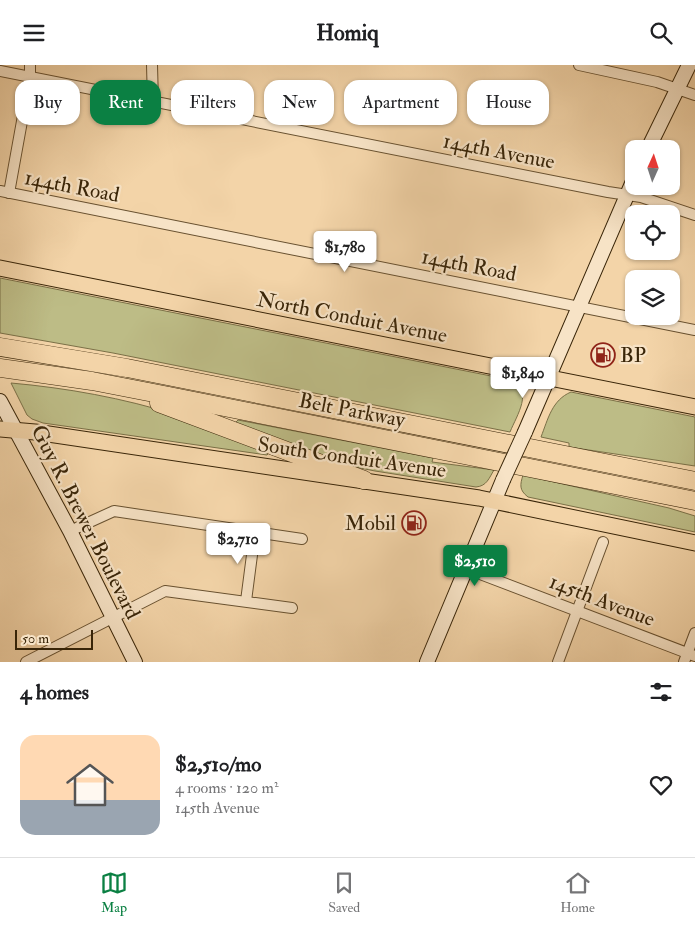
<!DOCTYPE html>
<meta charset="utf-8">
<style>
body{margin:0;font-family:"IM FELL Double Pica",serif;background:#f6f6f6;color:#202124;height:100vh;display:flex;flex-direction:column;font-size:19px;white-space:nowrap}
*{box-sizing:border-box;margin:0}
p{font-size:16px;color:#757577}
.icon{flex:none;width:28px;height:28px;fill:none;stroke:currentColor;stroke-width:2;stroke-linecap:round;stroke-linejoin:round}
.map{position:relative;height:597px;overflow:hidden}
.panel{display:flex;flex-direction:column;background:#fff;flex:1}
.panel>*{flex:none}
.banner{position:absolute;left:15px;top:15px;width:665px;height:45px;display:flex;gap:10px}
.needle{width:32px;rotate:3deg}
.controls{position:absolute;left:625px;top:75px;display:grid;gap:10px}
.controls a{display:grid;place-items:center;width:55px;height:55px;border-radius:10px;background:#fff;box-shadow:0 1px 4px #0004;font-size:25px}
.scale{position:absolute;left:15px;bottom:12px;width:78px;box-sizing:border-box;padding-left:5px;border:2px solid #392508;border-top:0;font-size:14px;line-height:18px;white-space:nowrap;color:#392508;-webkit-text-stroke:4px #f7e3c6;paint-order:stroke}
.price{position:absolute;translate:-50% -42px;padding:0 11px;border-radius:5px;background:#fff;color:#222;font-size:16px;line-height:32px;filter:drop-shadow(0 1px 2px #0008)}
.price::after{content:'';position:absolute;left:50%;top:30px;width:15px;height:11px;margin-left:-8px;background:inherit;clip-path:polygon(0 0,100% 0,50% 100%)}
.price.on{background:#0b8043;color:#fff}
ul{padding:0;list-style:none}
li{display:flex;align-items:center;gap:15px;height:125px;padding:0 20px}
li+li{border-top:1px solid #e0e0e0}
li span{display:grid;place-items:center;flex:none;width:140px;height:100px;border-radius:15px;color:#555}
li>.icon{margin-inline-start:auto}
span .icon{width:60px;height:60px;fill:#fffc;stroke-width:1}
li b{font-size:21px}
h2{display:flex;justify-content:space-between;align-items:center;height:60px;padding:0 20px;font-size:21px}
.pill{padding:0 18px;border-radius:15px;background:#fff;box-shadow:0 1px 4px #0004;font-size:18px;line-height:45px}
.pill.on{background:#0b8043;color:#fff}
header{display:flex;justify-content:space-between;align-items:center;height:65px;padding:0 20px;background:#fff;font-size:22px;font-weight:700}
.dock{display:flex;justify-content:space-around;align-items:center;height:70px;border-top:1px solid #e0e0e0;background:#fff;font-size:14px;color:#757577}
.dock a{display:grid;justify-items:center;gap:2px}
.dock .on{color:#0b8043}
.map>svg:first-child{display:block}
</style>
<header><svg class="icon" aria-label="menu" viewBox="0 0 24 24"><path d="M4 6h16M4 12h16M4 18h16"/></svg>Homiq<svg class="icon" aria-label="search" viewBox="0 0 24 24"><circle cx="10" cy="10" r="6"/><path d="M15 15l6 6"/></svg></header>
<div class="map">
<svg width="695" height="597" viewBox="0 0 695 597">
<rect width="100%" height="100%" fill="#f3d4a8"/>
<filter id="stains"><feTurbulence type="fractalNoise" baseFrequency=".004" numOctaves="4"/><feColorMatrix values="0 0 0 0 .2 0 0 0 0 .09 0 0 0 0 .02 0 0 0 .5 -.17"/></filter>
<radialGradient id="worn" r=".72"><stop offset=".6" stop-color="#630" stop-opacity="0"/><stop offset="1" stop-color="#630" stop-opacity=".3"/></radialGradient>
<g fill="#bdbc86" stroke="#7b7047">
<path d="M0,213L511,315C534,325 517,350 510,367L113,288L0,268Z"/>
<path d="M11,318C67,323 123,333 177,350C208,360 239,375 269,388L267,390L43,358L32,354L27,350Z"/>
<path d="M571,327L695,352V401L569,382V378L541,372C548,354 552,335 571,327Z"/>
<path d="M238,355L433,393L432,397L494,405C489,413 487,421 476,422L375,406L350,401L338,395L335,400L240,362L236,357Z"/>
<path d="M523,410L669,443L695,451V467L528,432C519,425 520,420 523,410Z"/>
</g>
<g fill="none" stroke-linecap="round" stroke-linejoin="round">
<g stroke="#685130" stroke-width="12">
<g id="street">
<path d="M152,0L153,37"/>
<path d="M579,0L657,17L695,30"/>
<path d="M0,6L608,127L641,132L695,150"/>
<path d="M0,126L695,265"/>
<path d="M9,128L30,12V0"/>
<path d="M70,466L114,446L302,474"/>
<path d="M467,504L695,591"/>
<path d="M246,536L255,467"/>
<path d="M26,597L165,526L292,543"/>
<path d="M558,597L603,477"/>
<path d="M684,597L695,568"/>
</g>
</g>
<g stroke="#392508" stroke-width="16">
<g id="secondary">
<path d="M648,84L689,0"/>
<path d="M0,336L70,466L135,597"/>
<path d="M525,367L634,114"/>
<path d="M427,597L503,415"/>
</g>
</g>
<g stroke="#392508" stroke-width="17">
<g id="primary">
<path d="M0,203L695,342"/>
<path d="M0,364L35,367L479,433L695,478"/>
</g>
</g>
<g stroke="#392508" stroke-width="19">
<g id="highway">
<path d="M0,282L127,303L695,416"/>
<path d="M0,303L92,316L169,331L695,436"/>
<path d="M159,338L364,415"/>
</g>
</g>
<use href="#street" stroke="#f7e3c6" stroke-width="10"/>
<use href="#secondary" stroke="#f7e3c6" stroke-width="14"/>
<use href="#primary" stroke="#f3d4a8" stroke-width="15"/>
<use href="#highway" stroke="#f3d4a8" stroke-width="18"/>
<g stroke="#392508" stroke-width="16" stroke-linecap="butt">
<path id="secondary-bridge" d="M503,415L525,367"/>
</g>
<use href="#secondary-bridge" stroke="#f7e3c6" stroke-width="14"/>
</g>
<defs>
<g id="fuel-ring" transform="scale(1.25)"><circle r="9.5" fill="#f7e3c6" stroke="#8f2418" stroke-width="1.5"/><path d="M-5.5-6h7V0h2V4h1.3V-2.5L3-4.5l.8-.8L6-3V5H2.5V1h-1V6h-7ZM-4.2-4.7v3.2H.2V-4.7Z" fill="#8f2418"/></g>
</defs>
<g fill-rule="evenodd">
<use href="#fuel-ring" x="603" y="290"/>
<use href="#fuel-ring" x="414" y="458"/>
</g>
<g text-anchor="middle" stroke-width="4.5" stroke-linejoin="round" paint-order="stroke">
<g font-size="21" fill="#392508" stroke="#f7e3c6">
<text transform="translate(499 86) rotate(11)" y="7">144th Avenue</text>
<text transform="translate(72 121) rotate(11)" y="7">144th Road</text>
<text transform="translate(469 200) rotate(11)" y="7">144th Road</text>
<text transform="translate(352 252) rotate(11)" y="7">North Conduit Avenue</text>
<text transform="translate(352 345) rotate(11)" y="7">Belt Parkway</text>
<text transform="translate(352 392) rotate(8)" y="7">South Conduit Avenue</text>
<text transform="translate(86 457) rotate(63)" y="7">Guy R. Brewer Boulevard</text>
<text transform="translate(602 535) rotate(21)" y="7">145th Avenue</text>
</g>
<g font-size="21" fill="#392508" stroke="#f7e3c6" text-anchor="start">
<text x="620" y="297">BP</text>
<text x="396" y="465" text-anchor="end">Mobil</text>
</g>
</g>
<rect width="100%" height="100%" filter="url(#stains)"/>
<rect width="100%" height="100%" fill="url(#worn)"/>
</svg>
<div class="controls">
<a><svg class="needle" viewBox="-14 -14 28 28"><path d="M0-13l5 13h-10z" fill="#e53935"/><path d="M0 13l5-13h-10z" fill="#757577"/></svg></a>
<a><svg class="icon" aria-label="locate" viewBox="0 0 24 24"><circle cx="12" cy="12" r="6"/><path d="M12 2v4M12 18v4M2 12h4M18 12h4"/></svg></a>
<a><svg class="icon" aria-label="layers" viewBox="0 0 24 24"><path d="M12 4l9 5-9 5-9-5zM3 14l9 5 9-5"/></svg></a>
</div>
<div class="scale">50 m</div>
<b class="price" style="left:345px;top:208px">$1,780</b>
<b class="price" style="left:523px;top:334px">$1,840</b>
<b class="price" style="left:238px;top:500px">$2,710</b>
<b class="price on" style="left:475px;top:522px">$2,510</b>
<div class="banner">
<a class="pill">Buy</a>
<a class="pill on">Rent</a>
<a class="pill">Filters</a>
<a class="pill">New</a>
<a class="pill">Apartment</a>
<a class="pill">House</a>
</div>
</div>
<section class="panel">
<h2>4 homes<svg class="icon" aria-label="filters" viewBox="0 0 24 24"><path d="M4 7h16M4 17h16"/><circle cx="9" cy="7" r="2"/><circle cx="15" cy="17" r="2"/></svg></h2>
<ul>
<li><span style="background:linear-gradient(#ffd9b3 65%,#9aa5b1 0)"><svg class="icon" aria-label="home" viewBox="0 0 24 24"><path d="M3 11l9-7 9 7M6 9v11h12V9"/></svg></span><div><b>$2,510/mo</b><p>4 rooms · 120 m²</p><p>145th Avenue</p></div><svg class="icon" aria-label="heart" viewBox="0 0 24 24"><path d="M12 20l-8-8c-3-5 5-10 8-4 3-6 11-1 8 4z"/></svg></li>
</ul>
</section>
<nav class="dock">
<a class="on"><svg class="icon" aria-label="map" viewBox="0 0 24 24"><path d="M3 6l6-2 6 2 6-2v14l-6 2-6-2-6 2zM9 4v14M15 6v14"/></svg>Map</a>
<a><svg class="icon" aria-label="saved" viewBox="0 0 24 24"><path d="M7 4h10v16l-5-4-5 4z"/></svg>Saved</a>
<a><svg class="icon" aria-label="home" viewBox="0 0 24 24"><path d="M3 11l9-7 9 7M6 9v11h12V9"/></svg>Home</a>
</nav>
